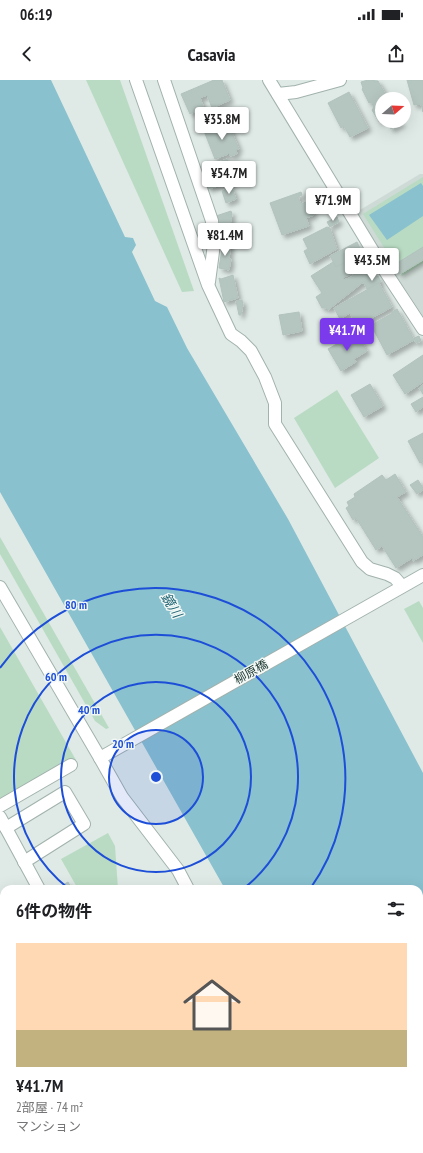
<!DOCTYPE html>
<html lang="ja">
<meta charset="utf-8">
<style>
body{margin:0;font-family:"PT Sans Narrow","Noto Sans JP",sans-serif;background:#f6f6f6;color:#202124;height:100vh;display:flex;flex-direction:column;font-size:15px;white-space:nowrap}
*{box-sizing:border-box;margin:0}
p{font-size:13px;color:#757577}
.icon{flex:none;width:22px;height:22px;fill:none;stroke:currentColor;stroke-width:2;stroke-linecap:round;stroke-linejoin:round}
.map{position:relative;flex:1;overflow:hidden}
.sheet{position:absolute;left:0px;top:805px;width:423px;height:268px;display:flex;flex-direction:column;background:#fff;border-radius:12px 12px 0 0;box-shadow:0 4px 16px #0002}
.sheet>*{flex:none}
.needle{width:26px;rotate:71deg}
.buttons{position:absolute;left:375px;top:12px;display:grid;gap:8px}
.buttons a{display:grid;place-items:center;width:36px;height:36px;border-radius:50%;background:#fff;box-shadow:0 4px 16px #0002;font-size:20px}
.price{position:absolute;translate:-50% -34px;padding:0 9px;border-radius:4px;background:#fff;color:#222;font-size:13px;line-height:26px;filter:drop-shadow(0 1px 2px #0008)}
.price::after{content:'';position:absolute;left:50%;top:24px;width:12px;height:9px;margin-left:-6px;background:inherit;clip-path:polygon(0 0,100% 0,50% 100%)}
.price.current{background:#7c3aed;color:#fff}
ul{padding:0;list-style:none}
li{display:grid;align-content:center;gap:8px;height:212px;padding:0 16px}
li+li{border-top:1px solid #e0e0e0}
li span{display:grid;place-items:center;height:124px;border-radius:0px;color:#555}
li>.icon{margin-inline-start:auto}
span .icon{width:72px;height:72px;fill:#fffc;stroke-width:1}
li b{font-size:17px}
h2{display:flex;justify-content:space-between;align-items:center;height:48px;padding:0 16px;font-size:17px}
.status{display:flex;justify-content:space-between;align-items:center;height:28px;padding:0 20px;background:#fff;direction:ltr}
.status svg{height:11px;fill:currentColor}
header{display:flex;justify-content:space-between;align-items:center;height:52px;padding:0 16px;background:#fff;font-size:18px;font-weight:700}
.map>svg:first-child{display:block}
</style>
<div class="status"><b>06:19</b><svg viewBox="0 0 49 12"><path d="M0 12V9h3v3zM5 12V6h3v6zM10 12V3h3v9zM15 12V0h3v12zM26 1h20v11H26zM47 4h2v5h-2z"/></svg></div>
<header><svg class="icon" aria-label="back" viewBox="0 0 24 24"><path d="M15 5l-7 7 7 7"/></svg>Casavia<svg class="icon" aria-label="share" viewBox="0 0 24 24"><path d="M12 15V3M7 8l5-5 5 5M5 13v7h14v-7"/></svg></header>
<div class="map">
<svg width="423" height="1073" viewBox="0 0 423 1073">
<defs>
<filter id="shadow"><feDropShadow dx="3.5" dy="3.5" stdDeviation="2" flood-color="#0004"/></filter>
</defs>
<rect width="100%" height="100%" fill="#dfeae6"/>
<path fill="#cedad5" d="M420,94H423V236L355,133Z"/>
<g fill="#b9dbc3">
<path d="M86,0H120L194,211L182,212Z"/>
<path d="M423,97V183L402,196L363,134Z"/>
<path d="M337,310L379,378L335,408L294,338Z"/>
<path d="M0,457L109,648L106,649L95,641L0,474Z"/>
<path d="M419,521L423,528V563L404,529Z"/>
<path d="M0,547L76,680L0,723Z"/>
<path d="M108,753L115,766L118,809H78L61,779Z"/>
<path d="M4,1024V1069H311L313,1073H0V1027Z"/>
</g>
<g fill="#89c1ce">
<path d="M0,0H51L125,157L133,158L136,165L132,172L155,221L167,227L187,268L288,439L423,693V1073H378L375,1069H419V809H225L0,412Z"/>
<path d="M421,103L423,106V136L387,160L369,135Z"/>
</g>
<g fill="#b5c5bf" stroke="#b2c3bd" filter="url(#shadow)">
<path d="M214,0H222L230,20L212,28L207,15L200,18L204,28L190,34L181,14Z"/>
<path d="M368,0L378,1L388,19H382V41L379,42L372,30L374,27L371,22L369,23L362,9L363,8L361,2Z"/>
<path d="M407,0H423V32L421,24L414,25Z"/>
<path d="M349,12L368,48L350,57L344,46L341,48L328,23Z"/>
<path d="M234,34L236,40L228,43L227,41L224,42L223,39Z"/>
<path d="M227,41L239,69L236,70L237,74L230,76L229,73L228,74L215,79L204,51L224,44V42Z"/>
<path d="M388,41H400L402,43L391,49L387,42Z"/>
<path d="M227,79L234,103L228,104L229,106L225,107L224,104L208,109L205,97L210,95L207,86Z"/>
<path d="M232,107L236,119L226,123L222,111Z"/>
<path d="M301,112L302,115L298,117L301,124L308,121L314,135L306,138L309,146L282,155L270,123Z"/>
<path d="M231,131L232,134L228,157L223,156L216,136Z"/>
<path d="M337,137L339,142L330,147L327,142Z"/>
<path d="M327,147L330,148L337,169L310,184L304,171L308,169L303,159Z"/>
<path d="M223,162L231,163L229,179H231L229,190L219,188Z"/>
<path d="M357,162L362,172L361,174L336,187L330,176Z"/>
<path d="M423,167V180L400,194L394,185Z"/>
<path d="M361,174L374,196L362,203L328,230L326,228H322L316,217L322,213L311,196L333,182L336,187L344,183L350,195L343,197L344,200L354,196L347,181Z"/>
<path d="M233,195L238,218L224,222L219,198L221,199Z"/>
<path d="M378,196L381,202L367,209L364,203Z"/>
<path d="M379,203L392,227L357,246L350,233L340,239L334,228Z"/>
<path d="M242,220L243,225L241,235H239L236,221Z"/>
<path d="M397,229L414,260L387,275L371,245L391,234L392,232Z"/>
<path d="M299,232L302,251L283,255L279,235Z"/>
<path d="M356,253L367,271L354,279L356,282L341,291L328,269Z"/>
<path d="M419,256L421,261L416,263L414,258Z"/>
<path d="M423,275V302L405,314L393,295Z"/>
<path d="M370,304L383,326L364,337L351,315Z"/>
<path d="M423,305V314L419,308Z"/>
<path d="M423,317V327L416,332L411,324Z"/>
<path d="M423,353V382L420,383L408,361Z"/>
<path d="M395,394L406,412L397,417L423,457V475L413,481L412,478L396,488L382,466L376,470L356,438L353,440L346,428L349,426L347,422L355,417L354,414L382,395L386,400Z"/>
<path d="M418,400L423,408V410L417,414L410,405Z"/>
<path d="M68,802L72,809H56Z"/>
</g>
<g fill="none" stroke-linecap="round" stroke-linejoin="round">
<g stroke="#a2b2ad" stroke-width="14">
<g id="minor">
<path d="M136,0L208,205L231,254L241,261L251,271L265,297L275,323V344L362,482L370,489L387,494L395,498L402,506"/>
<path d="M164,0L212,141L214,164L209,202"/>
<path d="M269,0L385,191L423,249"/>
<path d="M278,14L296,12L340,0"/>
<path d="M0,507L100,678L122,717L178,790L188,809"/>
<path d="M100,678L423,495"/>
<path d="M0,726L71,685"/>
<path d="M0,737L39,809"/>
<path d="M6,748L65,712L84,744L24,782"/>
<path d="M335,1069L337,1073"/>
</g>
</g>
<use href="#minor" stroke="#fff" stroke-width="12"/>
</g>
<circle cx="156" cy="697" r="47" fill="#1d4ed8" fill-opacity=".12"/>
<g fill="none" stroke="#1d4ed8" stroke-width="2">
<circle cx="156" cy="697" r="47"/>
<circle cx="156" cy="697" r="95"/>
<path d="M69 809A142 142 0 1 1 243 809"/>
<path d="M0 588A190 190 0 1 1 310 809"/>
</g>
<g text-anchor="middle" stroke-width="3" stroke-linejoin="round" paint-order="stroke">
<g font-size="12" fill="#213a34" stroke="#f0f7f4">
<text transform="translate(251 592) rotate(-29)" y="4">柳原橋</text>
</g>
<g font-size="13" font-style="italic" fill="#1e6273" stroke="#f0f7f4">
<text transform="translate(172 525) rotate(58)" y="5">鏡川</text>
</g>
</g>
<circle cx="156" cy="697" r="6" fill="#1d4ed8" stroke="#f0f7f4" stroke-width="2"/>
<g font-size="12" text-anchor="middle" font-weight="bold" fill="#1d4ed8" stroke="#f0f7f4" stroke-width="3" stroke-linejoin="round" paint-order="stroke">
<text x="76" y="529">80 m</text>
<text x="56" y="601">60 m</text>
<text x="89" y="634">40 m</text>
<text x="123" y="668">20 m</text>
</g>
</svg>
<div class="buttons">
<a><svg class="needle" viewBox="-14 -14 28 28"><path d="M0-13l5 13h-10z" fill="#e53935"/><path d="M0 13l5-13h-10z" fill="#757577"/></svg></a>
</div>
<b class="price" style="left:222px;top:61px">¥35.8M</b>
<b class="price" style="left:229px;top:115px">¥54.7M</b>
<b class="price" style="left:333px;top:142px">¥71.9M</b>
<b class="price" style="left:225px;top:177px">¥81.4M</b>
<b class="price" style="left:372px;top:202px">¥43.5M</b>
<b class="price current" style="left:347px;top:272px">¥41.7M</b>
<section class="sheet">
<h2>6件の物件<svg class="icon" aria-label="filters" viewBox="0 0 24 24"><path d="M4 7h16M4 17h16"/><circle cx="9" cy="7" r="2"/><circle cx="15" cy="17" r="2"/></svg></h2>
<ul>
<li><span style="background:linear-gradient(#ffd9b3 70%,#c2b280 0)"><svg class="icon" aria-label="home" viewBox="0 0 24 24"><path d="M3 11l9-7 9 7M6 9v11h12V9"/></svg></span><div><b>¥41.7M</b><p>2部屋 · 74 m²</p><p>マンション</p></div></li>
</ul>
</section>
</div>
